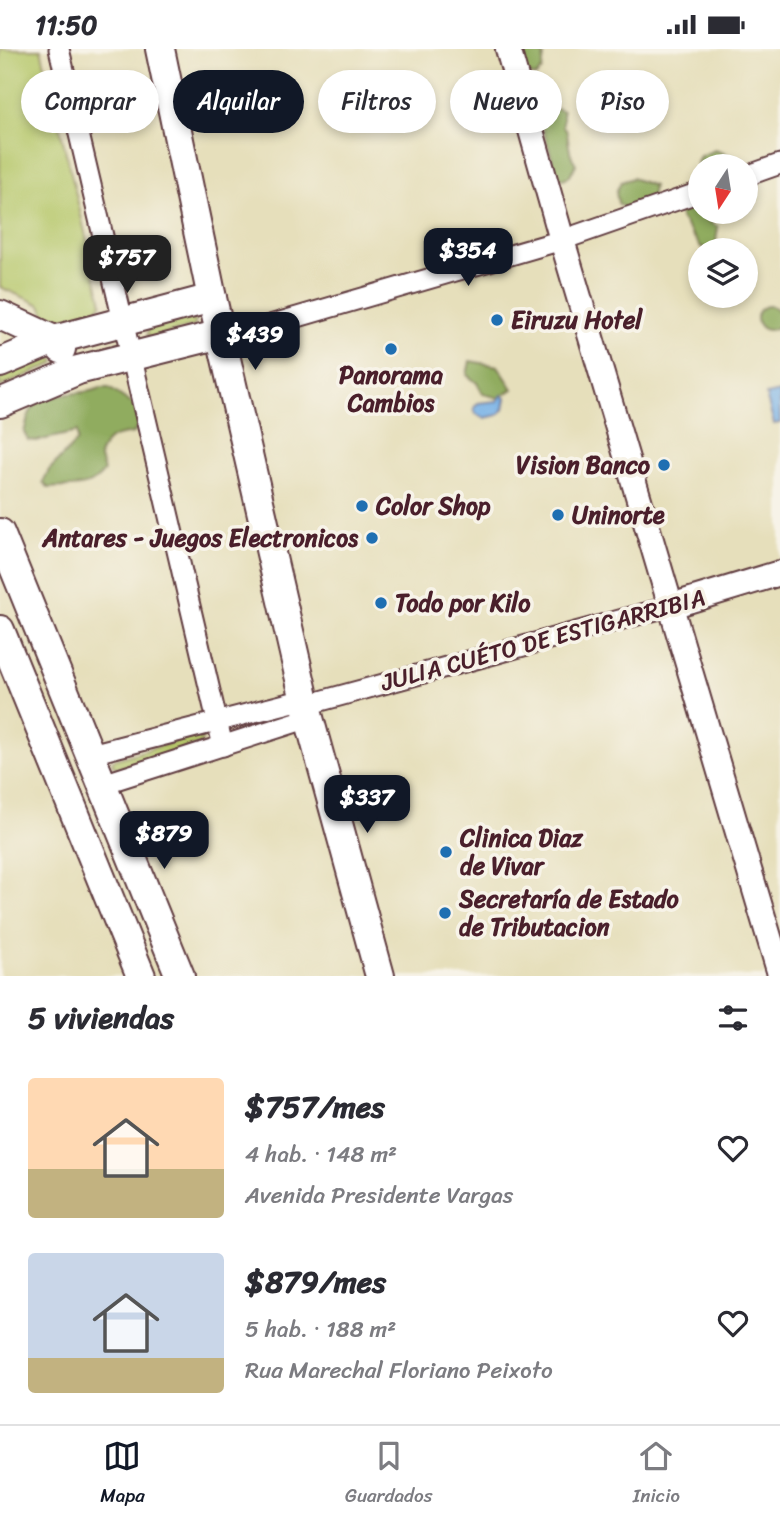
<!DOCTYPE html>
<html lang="es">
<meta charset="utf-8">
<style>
body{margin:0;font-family:Sriracha,sans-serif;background:#f2f2f3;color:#2b2b33;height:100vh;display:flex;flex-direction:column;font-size:26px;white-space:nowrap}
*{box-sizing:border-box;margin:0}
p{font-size:23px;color:#7c7c81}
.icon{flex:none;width:38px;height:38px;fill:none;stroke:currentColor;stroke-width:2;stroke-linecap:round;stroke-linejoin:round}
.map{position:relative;height:927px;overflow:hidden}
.drawer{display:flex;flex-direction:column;background:#fff;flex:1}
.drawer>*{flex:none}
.guide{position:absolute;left:21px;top:21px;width:738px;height:63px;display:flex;gap:14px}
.needle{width:46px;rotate:192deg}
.tools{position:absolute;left:688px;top:105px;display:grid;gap:14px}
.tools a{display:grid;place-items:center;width:70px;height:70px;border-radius:50%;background:#fff;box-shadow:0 4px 10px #0003;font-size:35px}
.price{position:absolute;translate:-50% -60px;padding:0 16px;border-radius:14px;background:#111827;color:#fff;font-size:23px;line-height:46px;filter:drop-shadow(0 2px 4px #0008)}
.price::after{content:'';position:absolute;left:50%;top:42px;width:21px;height:16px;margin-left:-10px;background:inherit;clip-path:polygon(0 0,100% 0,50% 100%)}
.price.on{background:#222;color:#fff}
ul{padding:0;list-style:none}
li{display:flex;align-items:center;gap:21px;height:175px;padding:0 28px}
li span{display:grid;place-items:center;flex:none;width:196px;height:140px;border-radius:7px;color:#555}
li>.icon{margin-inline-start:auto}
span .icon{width:84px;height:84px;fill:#fffc;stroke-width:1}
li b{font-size:30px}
h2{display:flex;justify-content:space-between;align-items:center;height:84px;padding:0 28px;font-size:30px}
.tag{padding:0 24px;border-radius:32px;background:#fff;box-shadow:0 4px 10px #0003;font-size:24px;line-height:63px}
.tag.on{background:#111827;color:#fff}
.status{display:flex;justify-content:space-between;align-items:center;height:49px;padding:0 35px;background:#fff;direction:ltr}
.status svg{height:19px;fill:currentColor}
.tab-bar{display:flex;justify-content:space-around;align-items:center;height:98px;border-top:2px solid #e1e1e2;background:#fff;font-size:19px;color:#7c7c81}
.tab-bar a{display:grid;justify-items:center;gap:4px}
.tab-bar .on{color:#111827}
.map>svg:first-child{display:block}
</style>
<div class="status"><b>11:50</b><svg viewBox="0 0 49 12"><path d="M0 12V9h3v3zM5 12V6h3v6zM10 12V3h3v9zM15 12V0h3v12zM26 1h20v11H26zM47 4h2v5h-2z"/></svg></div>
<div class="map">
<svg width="780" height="927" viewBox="0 0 780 927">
<rect width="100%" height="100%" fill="#f7f3e8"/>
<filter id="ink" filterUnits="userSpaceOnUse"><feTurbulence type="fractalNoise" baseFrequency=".0143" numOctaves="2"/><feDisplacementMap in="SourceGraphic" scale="14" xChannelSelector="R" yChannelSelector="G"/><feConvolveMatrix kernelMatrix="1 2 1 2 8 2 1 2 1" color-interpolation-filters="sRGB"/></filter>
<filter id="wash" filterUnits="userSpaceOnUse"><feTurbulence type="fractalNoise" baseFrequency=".00686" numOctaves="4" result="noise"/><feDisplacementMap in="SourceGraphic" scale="28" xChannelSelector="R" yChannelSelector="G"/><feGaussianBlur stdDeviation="1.57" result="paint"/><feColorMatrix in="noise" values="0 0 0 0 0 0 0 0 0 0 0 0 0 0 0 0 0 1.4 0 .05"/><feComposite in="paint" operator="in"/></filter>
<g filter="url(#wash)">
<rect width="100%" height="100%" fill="#e6dfbb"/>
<g fill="#b6c76a" stroke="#80734a" stroke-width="2">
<path d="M0,0H41L102,254L94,263L55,274L48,271L41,256L0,238Z"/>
<path d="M190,270L195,272V277L150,289L147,287L148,280Z"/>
<path d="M49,305L55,312L53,315L0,338V328Z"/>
<path d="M197,686L202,687L201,695L117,719L112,715L113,711Z"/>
</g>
<g fill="#90ac5e" stroke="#6d6644" stroke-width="2">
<path d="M522,0H537L544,7L542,21L535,28L523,23Z"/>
<path d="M550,57L563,62V78L566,80C570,94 567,103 576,115L570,127L563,130L557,128C553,120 553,114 551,106C547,92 541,77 538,63Z"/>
<path d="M715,101L732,107L737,117H700V125L697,114L700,107Z"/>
<path d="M632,129L653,137L651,150L630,164L618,154L616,143L621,133Z"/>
<path d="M678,139L692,152L700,154V163H706V171L718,178L715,201L701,198L680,168Z"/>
<circle cx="769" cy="269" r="12"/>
<path d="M470,312L498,317L513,340L499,349L483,345L477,334L467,326Z"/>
<path d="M101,339H109L137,358L139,374L134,384C114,387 108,386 99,406L104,422C92,442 68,437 48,439L43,433L49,421L77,392V383L37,392L28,391L24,383C27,375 28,362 35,356C51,342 83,347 101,339Z"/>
</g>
<g fill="#76b1e7" stroke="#606889" stroke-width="2">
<path d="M780,343V374L774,375L766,346Z"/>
<path d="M502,346L506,349L504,360L498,366L485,369L476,365L474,359L478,354L497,352Z"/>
</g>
</g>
<g filter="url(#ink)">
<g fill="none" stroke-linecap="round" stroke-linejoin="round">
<g stroke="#613c41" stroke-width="23">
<g id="minor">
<path d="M59,0L223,697"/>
<path d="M746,127L780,115"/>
<path d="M222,290L562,191L700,143"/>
<path d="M306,656L671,557"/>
<path d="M91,705L305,650"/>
<path d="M103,735L309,669"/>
</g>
</g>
<g stroke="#613c41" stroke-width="28">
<g id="tertiary">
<path d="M508,0L562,191L780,925"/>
<path d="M671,557L780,524"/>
</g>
</g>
<g stroke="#613c41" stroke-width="32">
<g id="secondary">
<path d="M160,0L212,249L309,669L380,927"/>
<path d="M0,266L54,291L61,300"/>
<path d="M0,314L54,291L212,249"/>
<path d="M0,354L78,321L221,285"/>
<path d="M0,484L180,927"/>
<path d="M0,581L141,927"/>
</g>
</g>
<use href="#minor" stroke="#fff" stroke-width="19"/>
<use href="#tertiary" stroke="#fff" stroke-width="24"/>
<use href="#secondary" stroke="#fff" stroke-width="28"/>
</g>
</g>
<g fill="#1f6fb2" stroke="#f7f3e8" stroke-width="2.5">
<circle cx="497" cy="271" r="7"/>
<circle cx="391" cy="300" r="7"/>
<circle cx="664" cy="416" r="7"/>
<circle cx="362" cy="457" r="7"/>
<circle cx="558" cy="466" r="7"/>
<circle cx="372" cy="489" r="7"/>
<circle cx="381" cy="554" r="7"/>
<circle cx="446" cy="803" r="7"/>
<circle cx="445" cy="864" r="7"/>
</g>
<g text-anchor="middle" stroke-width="7" stroke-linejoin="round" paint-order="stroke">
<g font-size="24" font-weight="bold" fill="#4a1f2b" stroke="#f7f3e8" text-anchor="start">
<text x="511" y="279">Eiruzu Hotel</text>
<text x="391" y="334" text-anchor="middle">Panorama<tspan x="391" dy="28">Cambios</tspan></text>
<text x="650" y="424" text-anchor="end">Vision Banco</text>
<text x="376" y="465">Color Shop</text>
<text x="572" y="474">Uninorte</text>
<text x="358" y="497" text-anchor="end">Antares - Juegos Electronicos</text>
<text x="395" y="562">Todo por Kilo</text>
<text x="460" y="797">Clinica Diaz<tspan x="460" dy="28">de Vivar</tspan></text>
<text x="459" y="858">Secretaría de Estado<tspan x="459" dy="28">de Tributacion</tspan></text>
</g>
<g font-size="24" fill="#4a1f2b" stroke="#f7f3e8">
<text transform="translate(543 591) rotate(-15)" y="8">JULIA CUÉTO DE ESTIGARRIBIA</text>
</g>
</g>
</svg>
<div class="tools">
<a><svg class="needle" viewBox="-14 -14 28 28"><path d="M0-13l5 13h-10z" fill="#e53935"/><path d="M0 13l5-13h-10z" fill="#7c7c81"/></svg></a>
<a><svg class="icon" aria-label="layers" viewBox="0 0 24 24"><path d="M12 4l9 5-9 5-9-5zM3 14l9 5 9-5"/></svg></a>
</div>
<b class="price" style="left:468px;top:239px">$354</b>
<b class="price on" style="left:127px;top:246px">$757</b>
<b class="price" style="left:255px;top:323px">$439</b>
<b class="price" style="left:367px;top:786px">$337</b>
<b class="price" style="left:164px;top:822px">$879</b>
<div class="guide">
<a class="tag">Comprar</a>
<a class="tag on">Alquilar</a>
<a class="tag">Filtros</a>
<a class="tag">Nuevo</a>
<a class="tag">Piso</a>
</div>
</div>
<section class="drawer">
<h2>5 viviendas<svg class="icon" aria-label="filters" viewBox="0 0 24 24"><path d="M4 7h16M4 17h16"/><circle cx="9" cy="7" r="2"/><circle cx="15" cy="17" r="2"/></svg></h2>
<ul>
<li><span style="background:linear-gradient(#ffd9b3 65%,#c2b280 0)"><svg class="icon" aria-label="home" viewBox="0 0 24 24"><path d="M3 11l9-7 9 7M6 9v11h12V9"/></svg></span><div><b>$757/mes</b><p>4 hab. · 148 m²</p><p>Avenida Presidente Vargas</p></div><svg class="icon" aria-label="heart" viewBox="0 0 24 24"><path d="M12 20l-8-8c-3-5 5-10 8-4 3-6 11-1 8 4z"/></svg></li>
<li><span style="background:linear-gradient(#c9d6e8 75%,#c2b280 0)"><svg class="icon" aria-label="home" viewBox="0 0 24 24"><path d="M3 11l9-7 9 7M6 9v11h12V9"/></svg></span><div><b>$879/mes</b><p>5 hab. · 188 m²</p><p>Rua Marechal Floriano Peixoto</p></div><svg class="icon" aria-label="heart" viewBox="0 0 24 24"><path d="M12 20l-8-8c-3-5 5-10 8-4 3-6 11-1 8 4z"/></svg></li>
</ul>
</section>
<nav class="tab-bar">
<a class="on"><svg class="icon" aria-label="map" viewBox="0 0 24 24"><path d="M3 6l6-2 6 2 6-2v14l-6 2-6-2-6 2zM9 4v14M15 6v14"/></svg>Mapa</a>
<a><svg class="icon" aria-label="saved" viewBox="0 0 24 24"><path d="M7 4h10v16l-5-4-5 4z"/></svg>Guardados</a>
<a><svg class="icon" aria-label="home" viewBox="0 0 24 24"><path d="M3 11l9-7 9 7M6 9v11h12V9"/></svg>Inicio</a>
</nav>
